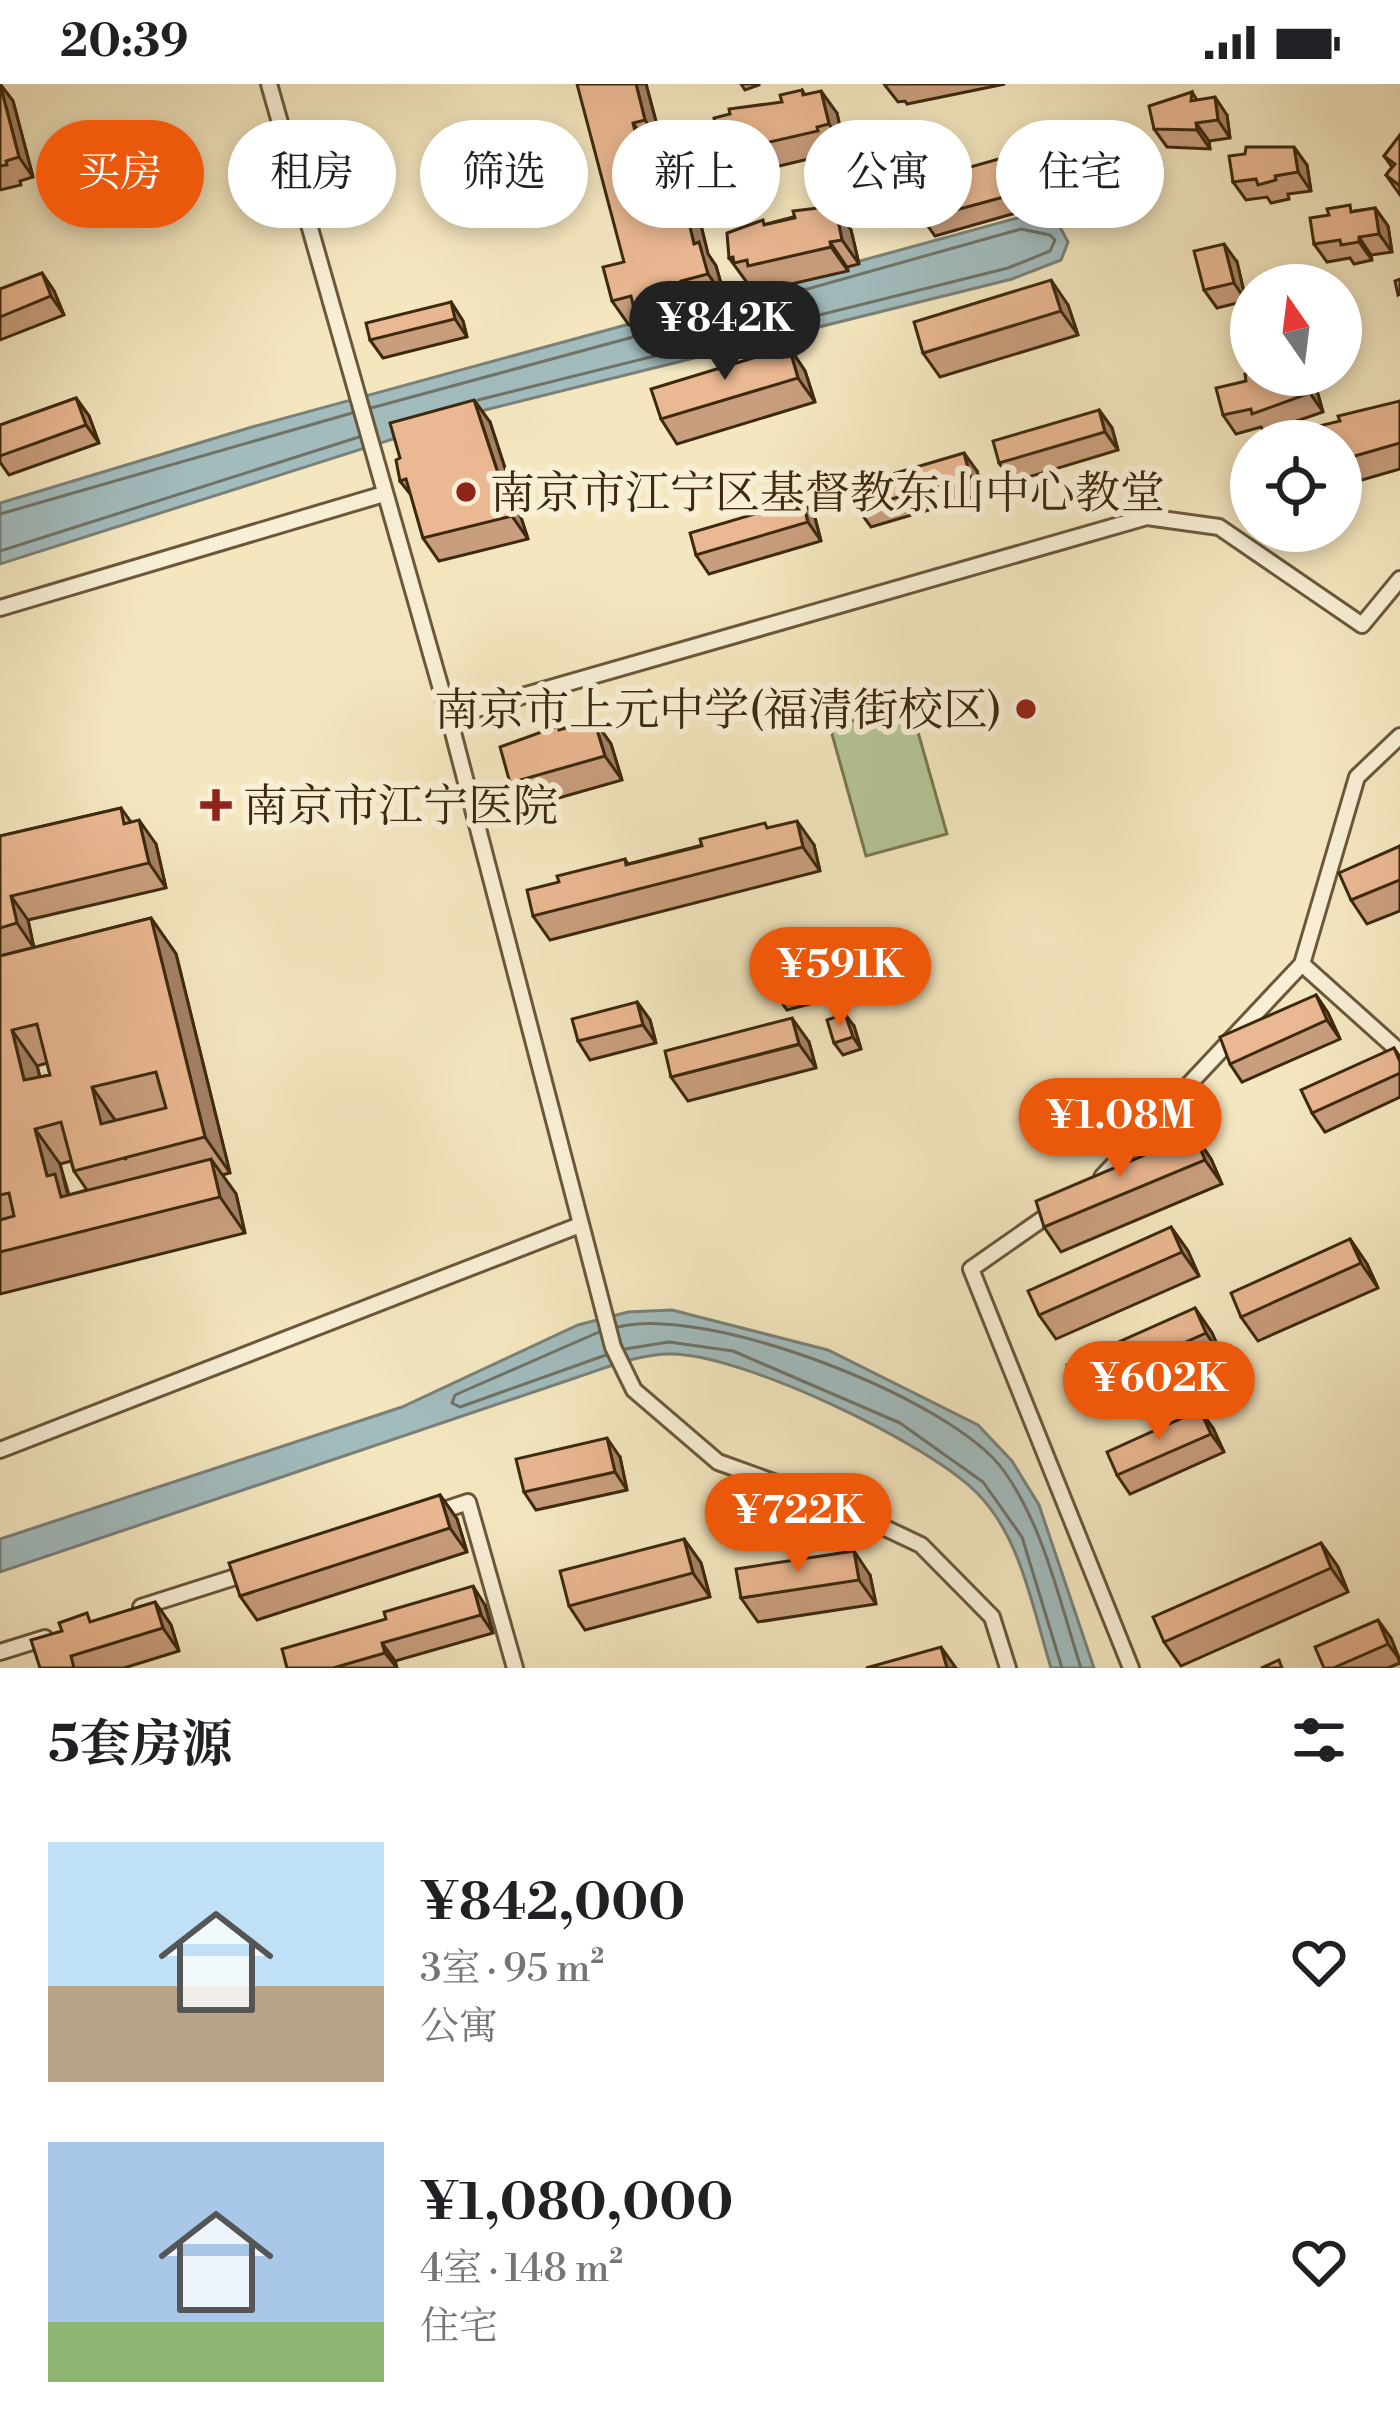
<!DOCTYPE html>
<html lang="zh">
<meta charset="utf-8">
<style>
body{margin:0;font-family:"Libre Bodoni","Noto Serif SC",serif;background:#f6f6f6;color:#202124;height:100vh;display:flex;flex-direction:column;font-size:45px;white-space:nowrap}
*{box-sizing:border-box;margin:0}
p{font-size:39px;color:#757577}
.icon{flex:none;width:66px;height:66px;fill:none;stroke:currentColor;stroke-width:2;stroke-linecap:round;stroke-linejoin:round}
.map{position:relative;height:1584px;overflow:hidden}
.panel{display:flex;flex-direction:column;background:#fff;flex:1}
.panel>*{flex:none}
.hud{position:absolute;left:36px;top:36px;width:1329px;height:108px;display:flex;gap:24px}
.needle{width:78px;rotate:346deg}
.buttons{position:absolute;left:1230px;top:180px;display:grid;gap:24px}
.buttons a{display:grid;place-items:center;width:132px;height:132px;border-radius:50%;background:#fff;box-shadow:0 6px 18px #0003;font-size:60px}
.price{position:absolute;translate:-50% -102px;padding:0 27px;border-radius:42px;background:#ea580c;color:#fff;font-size:39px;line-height:78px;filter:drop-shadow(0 3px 6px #0008)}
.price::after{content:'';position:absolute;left:50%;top:72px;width:36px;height:27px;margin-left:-18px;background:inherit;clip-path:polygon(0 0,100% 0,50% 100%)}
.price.current{background:#222;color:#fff}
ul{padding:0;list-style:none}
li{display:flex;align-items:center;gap:36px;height:300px;padding:0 48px}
li span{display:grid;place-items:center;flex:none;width:336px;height:240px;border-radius:0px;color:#555}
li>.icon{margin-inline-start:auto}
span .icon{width:144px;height:144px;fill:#fffc;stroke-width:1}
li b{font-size:51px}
h2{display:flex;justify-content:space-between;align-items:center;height:144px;padding:0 48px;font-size:51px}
.chip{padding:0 42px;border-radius:54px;background:#fff;box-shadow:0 6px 18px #0003;font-size:42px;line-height:108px}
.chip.current{background:#ea580c;color:#fff}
.status{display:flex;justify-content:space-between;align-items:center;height:84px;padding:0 60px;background:#fff;direction:ltr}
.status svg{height:33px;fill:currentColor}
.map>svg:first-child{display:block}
</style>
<div class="status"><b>20:39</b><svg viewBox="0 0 49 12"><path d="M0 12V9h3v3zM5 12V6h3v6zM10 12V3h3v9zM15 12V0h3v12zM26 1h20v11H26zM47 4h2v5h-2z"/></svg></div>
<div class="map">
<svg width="1400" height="1584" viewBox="0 0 1400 1584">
<rect width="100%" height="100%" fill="#f4e7c0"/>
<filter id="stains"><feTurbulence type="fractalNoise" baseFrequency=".00167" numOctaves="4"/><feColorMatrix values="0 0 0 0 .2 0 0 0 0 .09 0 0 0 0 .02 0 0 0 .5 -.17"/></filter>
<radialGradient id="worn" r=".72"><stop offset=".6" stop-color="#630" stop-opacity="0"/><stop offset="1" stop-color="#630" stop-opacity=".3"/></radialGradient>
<path fill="#b5c797" stroke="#797852" stroke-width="3" d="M910,620L947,750L866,772L830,643Z"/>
<g fill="#a2bcbe" stroke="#7a8178" stroke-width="3">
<path d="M1021,133L1059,141L1068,158L1061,176L1012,195L481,327L0,480V419L252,343Z"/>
<path d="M672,1226L828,1266L978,1341L1012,1377L1039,1421L1094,1584H1051C1033,1526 1021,1452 976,1408C926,1358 740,1269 670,1270C637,1270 603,1285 572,1295L0,1488V1455L402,1323L578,1241L628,1228Z"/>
</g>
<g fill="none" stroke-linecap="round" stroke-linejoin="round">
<g stroke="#707266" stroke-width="3">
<path d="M478,316L1008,184L1050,167L1055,156L1050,151L1021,145L704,234"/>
<path d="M371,324L648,249"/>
<path d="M0,430L352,329"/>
<path d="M0,467L359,353"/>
<path d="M618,1243C705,1220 952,1314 1004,1387C1044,1443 1060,1519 1081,1584"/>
<path d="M599,1248L455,1311L452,1319L460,1323L606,1271"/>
<path d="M625,1265L669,1258L733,1267L900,1339L983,1398L1022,1453L1062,1584"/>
</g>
<g stroke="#6b583a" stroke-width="20">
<g id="street">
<path d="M269,0L449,633L613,1263L634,1306L718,1378L832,1419L921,1461L992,1533L1008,1584"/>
<path d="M0,524L384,410"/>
<path d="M449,633L1147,433L1219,443L1362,541L1400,495"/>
<path d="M1302,880L1400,968"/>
<path d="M1102,1093L1302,880L1357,693L1400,652"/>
<path d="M1054,1127L971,1185L1131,1584"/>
<path d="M0,1366L580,1141"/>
<path d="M432,1430L468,1418L515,1584"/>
<path d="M141,1523L251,1488"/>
<path d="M0,1568L45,1554"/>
</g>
</g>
<use href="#street" stroke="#f8efd6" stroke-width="14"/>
</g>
<g fill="#c99e7e" stroke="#3d290e" stroke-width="3" fill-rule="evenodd">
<path d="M0,0L13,17L33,93L20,97L21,101L0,106Z"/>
<path d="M636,0H646L662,60L650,63L656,87L686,81L703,104L706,117L696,121L708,170L716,182L725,214L697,221L703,243L664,254L658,246L651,248L643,237L629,241L612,217L624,178Z"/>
<path d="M741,0H759V1L745,6Z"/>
<path d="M884,0H1005L907,20L905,17L898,18Z"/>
<path d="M802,6L805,11L837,29L844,62L833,65L834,69L750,89L747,84L737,86L721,64L716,43L782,18Z"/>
<path d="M1192,8L1197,16L1227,31L1230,54L1209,57L1210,65L1167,63L1154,45Z"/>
<path d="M1400,51V111L1386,91L1392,83L1384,72Z"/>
<path d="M1016,70L1028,87L1037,123L935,152L923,135Z"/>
<path d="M1307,81L1311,107L1288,110L1289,115L1271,119L1267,113L1246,116L1233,98Z"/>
<path d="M835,122L851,146L859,180L847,183L848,187L765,206L762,201L751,204L729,174L766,140Z"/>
<path d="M1375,124L1388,142L1392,168L1371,171L1372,176L1354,180L1350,174L1327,178L1314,160L1354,127Z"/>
<path d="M1237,178L1246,217L1217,224L1204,206Z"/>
<path d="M42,189L54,207L64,231L0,256V205Z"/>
<path d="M451,218L463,237L467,253L383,274L370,256Z"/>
<path d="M1068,221L1078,251L940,293L923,269Z"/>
<path d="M789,263L805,287L815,318L677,360L661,335Z"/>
<path d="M1251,291H1309L1315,300L1323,328L1264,348L1261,343L1236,350L1223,331Z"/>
<path d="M76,314L89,332L99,359L9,391L0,378V341Z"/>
<path d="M1400,317V385L1341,402V357Z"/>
<path d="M1099,326L1112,344L1118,366L1012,398L999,379Z"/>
<path d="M490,338L528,455L439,477L423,454L411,411L400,397Z"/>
<path d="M977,387L983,410L871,443L858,425Z"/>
<path d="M802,416L815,434L821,457L709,490L696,471Z"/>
<path d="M594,636L611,660L622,696L527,723L510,699L558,642L561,645Z"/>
<path d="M121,724L131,738L156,760L166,804L28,836L34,864L0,872V752Z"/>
<path d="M769,744L814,761L820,787L550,856L533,832L559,798L625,775L628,780Z"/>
<path d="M1400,762V827L1367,840L1351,816Z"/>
<path d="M151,834L176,870L230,1089L222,1091L236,1110L245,1149L0,1210V872ZM47,979L50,991L40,993L37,982ZM71,1077L74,1087L87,1106L69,1111L60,1080Z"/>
<path d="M833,869L846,887L852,909L787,926L774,908Z"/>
<path d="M1316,911L1328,929L1340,955L1242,998L1230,980Z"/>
<path d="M637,918L650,936L656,959L590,976L578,957Z"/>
<path d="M854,942L861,965L843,971L834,959Z"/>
<path d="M809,958L816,984L688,1017L671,993Z"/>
<path d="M1394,964L1400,973V1013L1325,1048L1312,1029Z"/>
<path d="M1194,1050L1211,1075L1222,1100L1061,1168L1044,1143Z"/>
<path d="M1171,1143L1188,1167L1199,1192L1056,1255L1039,1231Z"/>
<path d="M1350,1155L1367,1180L1378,1204L1258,1257L1241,1233Z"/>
<path d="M1195,1224L1212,1249L1223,1274L1095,1330L1078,1306Z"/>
<path d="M1213,1344L1224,1368L1130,1410L1117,1391Z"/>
<path d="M620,1373L627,1406L536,1426L524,1408Z"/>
<path d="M440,1411L457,1435L467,1468L257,1536L240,1512Z"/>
<path d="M684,1455L701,1479L710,1513L585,1546L569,1522Z"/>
<path d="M1321,1459L1338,1483L1348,1508L1181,1582L1164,1558Z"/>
<path d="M870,1491L876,1520L758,1538L741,1514Z"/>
<path d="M155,1518L171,1541L179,1567L124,1584H40L62,1547Z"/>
<path d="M485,1521L493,1549L395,1577L397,1584H287Z"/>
<path d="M1391,1554L1400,1579L1388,1584H1324Z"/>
</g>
<g fill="#a48166" stroke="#3d290e" stroke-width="3">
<path d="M0,0L13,17L33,93L19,73Z"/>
<path d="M636,0H646L662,60L645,36Z"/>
<path d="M821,7L837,29L844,62L829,40Z"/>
<path d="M1215,13L1227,31L1230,54L1218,36Z"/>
<path d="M633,39L650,63L663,112L646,89Z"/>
<path d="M1196,39L1209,57L1210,65L1197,46Z"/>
<path d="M1294,63L1307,81L1311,107L1298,88Z"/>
<path d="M1016,70L1028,87L1037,123L1026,107Z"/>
<path d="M686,81L703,104L706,117L689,93Z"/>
<path d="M679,97L696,121L708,170L716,182L725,214L708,190L694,160Z"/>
<path d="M835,122L851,146L859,180L842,156Z"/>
<path d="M1375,124L1388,142L1392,168L1379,150Z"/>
<path d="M1359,153L1371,171L1372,176L1359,158Z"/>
<path d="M830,158L847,183L848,187L831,163Z"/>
<path d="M1224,160L1237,178L1246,217L1234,199Z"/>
<path d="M42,189L54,207L64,231L51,212Z"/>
<path d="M1051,196L1068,221L1078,251L1061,227Z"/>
<path d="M681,197L697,221L703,243L686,220Z"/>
<path d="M451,218L463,237L467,253L455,235Z"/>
<path d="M789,263L805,287L815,318L798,294Z"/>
<path d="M1305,291H1309L1315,300L1323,328L1310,309Z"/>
<path d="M76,314L89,332L99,359L86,341Z"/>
<path d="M474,316L490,338L528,455L512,432Z"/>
<path d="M1099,326L1112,344L1118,366L1105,348Z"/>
<path d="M964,369L977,387L983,410L970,392Z"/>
<path d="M802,416L815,434L821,457L808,438Z"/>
<path d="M594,636L611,660L622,696L605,672Z"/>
<path d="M139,736L156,760L166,804L149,779Z"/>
<path d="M797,737L814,761L820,787L803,763Z"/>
<path d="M11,812L28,836L34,864L17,839Z"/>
<path d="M151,834L176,870L230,1089L205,1053Z"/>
<path d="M833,869L846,887L852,909L839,891Z"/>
<path d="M1316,911L1328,929L1340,955L1327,936Z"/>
<path d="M637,918L650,936L656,959L643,941Z"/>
<path d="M845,930L854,942L861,965L853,953Z"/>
<path d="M792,934L809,958L816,984L799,960Z"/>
<path d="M12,946L37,982L49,1031L24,996Z"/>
<path d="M92,1003L117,1039L126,1076L101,1040Z"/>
<path d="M35,1045L60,1080L67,1108L80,1126L86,1148L47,1092Z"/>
<path d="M1194,1050L1211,1075L1222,1100L1205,1076Z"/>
<path d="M211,1075L236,1110L245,1149L220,1113Z"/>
<path d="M1171,1143L1188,1167L1199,1192L1182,1168Z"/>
<path d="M1350,1155L1367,1180L1378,1204L1361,1179Z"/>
<path d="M1195,1224L1212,1249L1223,1274L1206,1249Z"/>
<path d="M1200,1326L1213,1344L1224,1368L1211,1350Z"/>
<path d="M607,1354L620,1373L627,1406L615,1388Z"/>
<path d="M440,1411L457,1435L467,1468L450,1444Z"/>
<path d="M684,1455L701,1479L710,1513L693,1489Z"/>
<path d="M1321,1459L1338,1483L1348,1508L1331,1484Z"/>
<path d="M854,1467L870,1491L876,1520L859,1496Z"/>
<path d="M473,1502L485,1521L493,1549L481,1531Z"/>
<path d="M155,1518L171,1541L179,1567L163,1544Z"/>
<path d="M1378,1536L1391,1554L1400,1576L1388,1560Z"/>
<path d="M382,1559L395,1577L397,1584L385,1569Z"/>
<path d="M941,1563L956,1584H947Z"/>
</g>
<g fill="#eab892" stroke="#3d290e" stroke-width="3" fill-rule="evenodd">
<path d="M0,0L19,73L6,77L7,81L0,82Z"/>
<path d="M577,0H636L645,36L633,39L646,89L686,81L689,93L679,97L694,160L699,158L708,190L681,197L686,220L647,230L645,222L634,225L631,212L612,217L603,183L624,178Z"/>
<path d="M802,6L803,11L821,7L829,40L817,43L818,47L735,66L734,61L721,64L712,44L716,43L714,34L730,30L729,25L782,18L780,11Z"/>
<path d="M1192,8L1191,17L1215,13L1218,36L1196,39L1197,46L1154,45L1149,22Z"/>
<path d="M1400,51V102L1386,91L1395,80L1384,72Z"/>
<path d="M1246,63H1294L1298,88L1275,92L1276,96L1258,101L1256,95L1233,98L1229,72L1245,70Z"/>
<path d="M1016,70L1026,107L923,135L914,99Z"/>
<path d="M1350,121L1351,128L1375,124L1379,150L1359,153V158L1341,161L1340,156L1314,160L1310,134L1329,131L1327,125Z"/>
<path d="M835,122L842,156L830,158L831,163L748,182L747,176L734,179L733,173L729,174L727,149L763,136L764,141L795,134L793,127Z"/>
<path d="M1224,160L1234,199L1204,206L1194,167Z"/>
<path d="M42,189L51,212L0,233V205Z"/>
<path d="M1400,195V210L1398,211L1395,197Z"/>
<path d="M1051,196L1061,227L923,269L914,238Z"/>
<path d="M451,218L455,235L370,256L366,239Z"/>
<path d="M789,263L798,294L661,335L651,305Z"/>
<path d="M1251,289V291H1305L1310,309L1252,330L1251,325L1223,331L1216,304L1246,297L1245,290Z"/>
<path d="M76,314L86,341L0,372V341Z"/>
<path d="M474,316L512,432L423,454L406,395L400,397L396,376L400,374L390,339Z"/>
<path d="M1400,317V359L1341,376V357H1323L1319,342L1340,337L1338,332Z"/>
<path d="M1099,326L1105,348L999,379L993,357Z"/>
<path d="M964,369L970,392L858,425L852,402Z"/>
<path d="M802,416L808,438L696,471L690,449Z"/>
<path d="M594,636L605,672L510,699L500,663L558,642L559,646Z"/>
<path d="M121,724L124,740L139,736L149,779L11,812L17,839L0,844V752Z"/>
<path d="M797,737L803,763L533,832L527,806L559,798L557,792L625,775L626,781L702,762L700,755L765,739L767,744Z"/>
<path d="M1400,762V796L1351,816L1339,789Z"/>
<path d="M151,834L205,1053L74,1087L61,1038L35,1045L47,1092L55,1090L61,1113L211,1075L220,1113L0,1168V1136L14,1132L9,1109L0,1111V872ZM37,940L50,991L24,996L12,946ZM156,988L166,1024L101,1040L92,1003Z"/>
<path d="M833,869L839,891L774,908L768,885Z"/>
<path d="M1316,911L1327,936L1230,980L1220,953Z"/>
<path d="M637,918L643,941L578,957L572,935Z"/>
<path d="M845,930L853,953L834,959L827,936Z"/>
<path d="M792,934L799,960L671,993L665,967Z"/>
<path d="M1394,964L1400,978V989L1312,1029L1301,1006Z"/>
<path d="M1194,1050L1205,1076L1044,1143L1036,1117Z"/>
<path d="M1171,1143L1182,1168L1039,1231L1028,1207Z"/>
<path d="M1350,1155L1361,1179L1241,1233L1231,1209Z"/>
<path d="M1195,1224L1206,1249L1078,1306L1067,1281Z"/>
<path d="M1200,1326L1211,1350L1117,1391L1107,1368Z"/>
<path d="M607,1354L615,1388L524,1408L516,1375Z"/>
<path d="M440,1411L450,1444L240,1512L229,1479Z"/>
<path d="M684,1455L693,1489L569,1522L560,1487Z"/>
<path d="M1321,1459L1331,1484L1164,1558L1153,1533Z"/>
<path d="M854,1467L859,1496L741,1514L736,1485Z"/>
<path d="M473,1502L481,1531L382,1559L385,1569L333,1584H287L282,1565L386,1535L384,1528Z"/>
<path d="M155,1518L163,1544L71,1572L74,1584H40L31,1556L62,1547L59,1539L87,1529L90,1538Z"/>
<path d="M1378,1536L1388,1560L1333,1584H1324L1315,1563Z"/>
<path d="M941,1563L947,1584H866Z"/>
<path d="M1279,1576L1282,1584H1261Z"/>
</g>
<g fill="#8f2418" stroke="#f8efd6" stroke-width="4.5">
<circle cx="466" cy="408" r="12"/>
<circle cx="1026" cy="625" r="12"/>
<path d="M210 703h12v12h12v12h-12v12h-12v-12h-12v-12h12z"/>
</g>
<g text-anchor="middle" stroke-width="12" stroke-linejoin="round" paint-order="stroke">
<g font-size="45" fill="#3d290e" stroke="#f8efd6" text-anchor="start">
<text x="490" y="424">南京市江宁区基督教东山中心教堂</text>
<text x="1002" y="641" text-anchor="end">南京市上元中学(福清街校区)</text>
<text x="243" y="737">南京市江宁医院</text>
</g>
</g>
<rect width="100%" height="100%" filter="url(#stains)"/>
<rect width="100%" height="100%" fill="url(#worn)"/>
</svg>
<div class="buttons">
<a><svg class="needle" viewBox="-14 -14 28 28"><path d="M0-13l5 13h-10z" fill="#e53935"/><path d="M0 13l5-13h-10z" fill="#757577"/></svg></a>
<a><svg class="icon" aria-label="locate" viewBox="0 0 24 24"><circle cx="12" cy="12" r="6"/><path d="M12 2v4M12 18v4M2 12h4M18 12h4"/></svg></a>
</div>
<b class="price current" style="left:725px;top:299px">¥842K</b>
<b class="price" style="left:840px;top:945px">¥591K</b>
<b class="price" style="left:1120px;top:1096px">¥1.08M</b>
<b class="price" style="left:1159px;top:1359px">¥602K</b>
<b class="price" style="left:798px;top:1491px">¥722K</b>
<div class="hud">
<a class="chip current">买房</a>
<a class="chip">租房</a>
<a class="chip">筛选</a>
<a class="chip">新上</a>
<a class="chip">公寓</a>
<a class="chip">住宅</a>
</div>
</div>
<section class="panel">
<h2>5套房源<svg class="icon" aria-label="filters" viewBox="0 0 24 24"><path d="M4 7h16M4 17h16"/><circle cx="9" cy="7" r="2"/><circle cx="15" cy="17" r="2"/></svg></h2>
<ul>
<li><span style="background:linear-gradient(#bfe0f5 60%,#b9a48a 0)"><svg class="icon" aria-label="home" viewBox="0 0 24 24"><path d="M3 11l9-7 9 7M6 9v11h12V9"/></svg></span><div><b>¥842,000</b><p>3室 · 95 m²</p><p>公寓</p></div><svg class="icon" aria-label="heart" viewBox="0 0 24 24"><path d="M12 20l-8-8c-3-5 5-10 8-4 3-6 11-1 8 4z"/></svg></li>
<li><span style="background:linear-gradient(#a9c7e8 75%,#8fb573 0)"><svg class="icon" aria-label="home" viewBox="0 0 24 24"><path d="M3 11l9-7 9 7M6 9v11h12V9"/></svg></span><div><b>¥1,080,000</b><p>4室 · 148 m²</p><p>住宅</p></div><svg class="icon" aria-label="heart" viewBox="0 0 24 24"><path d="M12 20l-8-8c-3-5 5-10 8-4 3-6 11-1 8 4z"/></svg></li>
</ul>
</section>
